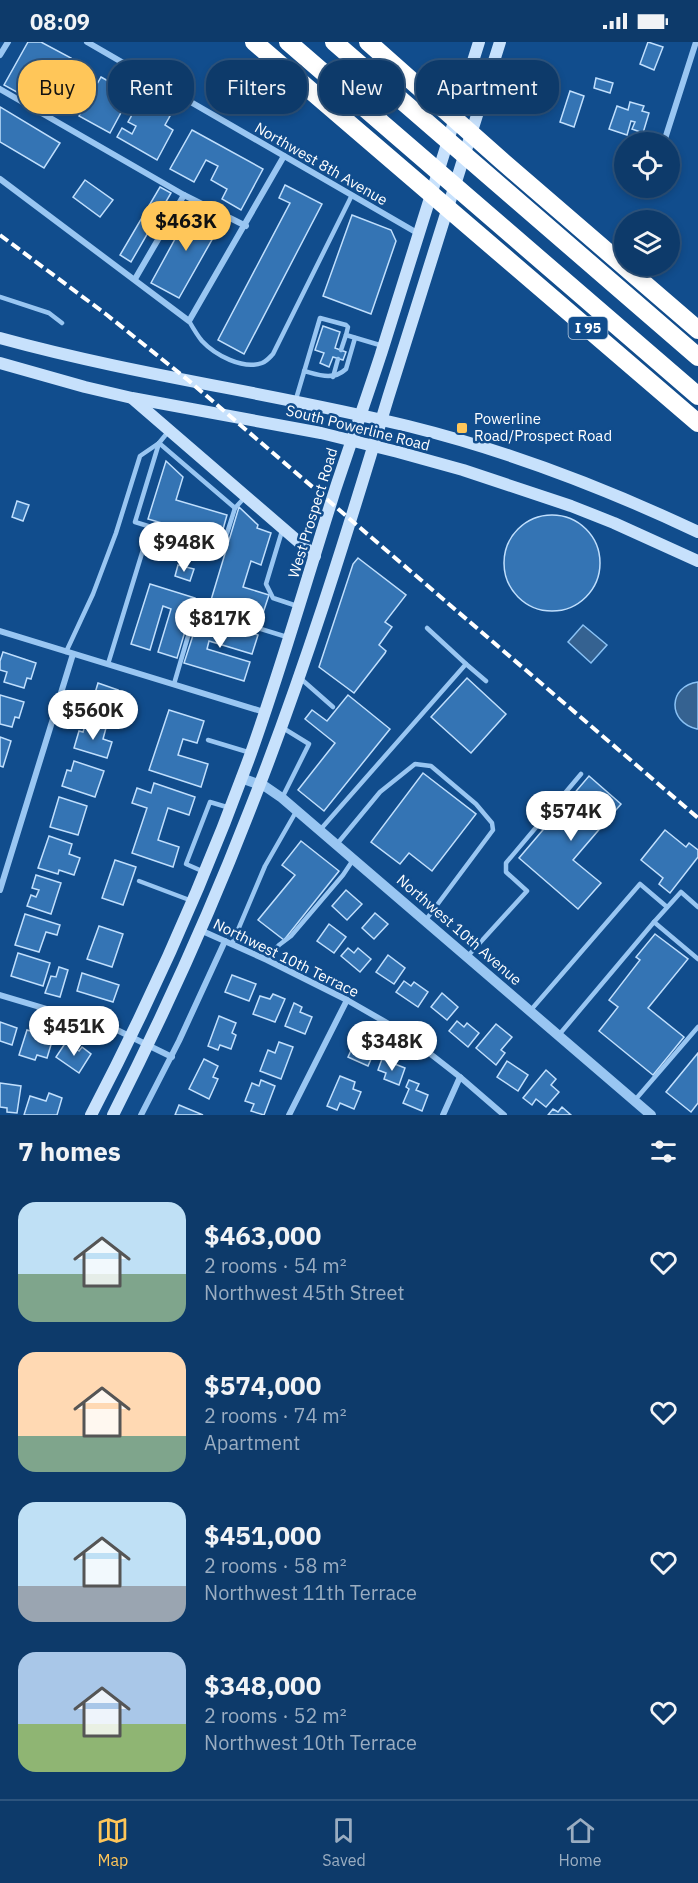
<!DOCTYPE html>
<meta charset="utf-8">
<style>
body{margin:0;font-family:"IBM Plex Sans",sans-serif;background:#1b4572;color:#f1f3f6;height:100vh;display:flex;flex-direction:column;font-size:22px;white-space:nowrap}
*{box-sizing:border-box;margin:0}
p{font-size:20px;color:#9aadc1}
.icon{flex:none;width:33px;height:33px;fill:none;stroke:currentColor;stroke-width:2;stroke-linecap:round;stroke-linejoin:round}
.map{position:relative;height:1073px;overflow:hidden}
.panel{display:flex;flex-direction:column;background:#0d3a6a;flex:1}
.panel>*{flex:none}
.banner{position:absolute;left:18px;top:18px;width:663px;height:54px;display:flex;gap:12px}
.fabs{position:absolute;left:614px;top:90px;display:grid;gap:12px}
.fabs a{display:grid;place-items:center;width:66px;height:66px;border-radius:50%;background:#0d3a6a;box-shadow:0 3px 9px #0003,0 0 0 2px #2d547e;font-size:30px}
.price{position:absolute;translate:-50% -51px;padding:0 14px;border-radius:21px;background:#fff;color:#222;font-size:20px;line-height:39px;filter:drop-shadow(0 2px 3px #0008)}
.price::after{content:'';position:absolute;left:50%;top:36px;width:18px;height:14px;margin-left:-9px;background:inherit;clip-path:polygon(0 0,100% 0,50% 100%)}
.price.selected{background:#ffc659;color:#111}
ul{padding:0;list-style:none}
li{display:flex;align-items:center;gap:18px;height:150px;padding:0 18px}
li span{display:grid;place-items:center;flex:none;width:168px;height:120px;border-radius:18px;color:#555}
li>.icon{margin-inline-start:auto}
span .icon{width:72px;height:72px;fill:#fffc;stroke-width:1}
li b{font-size:26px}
h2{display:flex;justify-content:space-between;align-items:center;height:72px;padding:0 18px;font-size:26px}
.pill{padding:0 21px;border-radius:24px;background:#0d3a6a;box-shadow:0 3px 9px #0003,0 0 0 2px #2d547e;font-size:21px;line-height:54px}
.pill.selected{background:#ffc659;color:#111}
.status{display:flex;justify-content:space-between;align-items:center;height:42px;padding:0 30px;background:#0d3a6a;direction:ltr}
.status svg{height:16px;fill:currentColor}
.tabs{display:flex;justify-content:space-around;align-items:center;height:84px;border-top:2px solid #2d547e;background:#0d3a6a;font-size:16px;color:#9aadc1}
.tabs a{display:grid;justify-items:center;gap:3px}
.tabs .selected{color:#ffc659}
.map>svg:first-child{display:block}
</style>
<div class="status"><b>08:09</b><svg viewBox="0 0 49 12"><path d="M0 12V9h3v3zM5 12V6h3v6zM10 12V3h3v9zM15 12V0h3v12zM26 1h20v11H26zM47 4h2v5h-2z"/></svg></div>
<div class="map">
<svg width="698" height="1073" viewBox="0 0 698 1073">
<rect width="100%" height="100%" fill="#114d8d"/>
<g fill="#356291" stroke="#8ac2f5" stroke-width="1.5">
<path d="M583,583L607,603L591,621L568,600Z"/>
<path d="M698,640V687H697C667,680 668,644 698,640Z"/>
</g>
<g fill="#3474b4" stroke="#c0dffd" stroke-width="1.5">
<path d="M28,0H41L71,16L44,65L4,43Z"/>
<path d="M648,0L663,5L654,28L640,22Z"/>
<path d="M101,35L131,52L110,91L79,74Z"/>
<path d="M596,36L613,41L610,51L594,46Z"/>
<path d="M570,49L584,54L574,85L560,80Z"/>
<path d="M141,57L170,74L165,83L173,88L157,118L117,95L122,86L132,92L136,84L128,80Z"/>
<path d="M630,60L644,64L642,69L649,71L643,91L632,87L635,80L631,79L627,93L609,87L617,64L628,68Z"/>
<path d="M0,65L60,101L44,126L0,100Z"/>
<path d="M192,88L263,127L241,168L222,157L227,147L211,138L218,124L206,118L194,140L170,127Z"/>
<path d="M85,138L113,158L100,175L73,155Z"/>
<path d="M285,143L322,162L244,312L218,298L290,161L279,156Z"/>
<path d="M160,145L171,151L131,220L120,213Z"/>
<path d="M193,164L222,180L179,256L151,241Z"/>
<path d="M352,173L391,188L396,199L371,272L323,254Z"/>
<path d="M323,284L340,290L335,306L346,310L343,318L333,315L329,325L320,321L324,311L315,308Z"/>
<path d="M166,419L183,435L176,458L227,473L220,498L148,477Z"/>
<path d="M17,459L29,463L23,479L12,475Z"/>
<path d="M239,465L258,483L257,486L271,491L261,523L251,519L243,545L269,553L262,574L211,558Z"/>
<circle cx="552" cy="521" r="48"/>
<path d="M166,504L174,506L171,516L163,514Z"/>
<path d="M358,516L406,553L385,580L392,585L379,603L386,609L385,611L354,651L319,625L353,522Z"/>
<path d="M178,523L194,527L190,539L175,534Z"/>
<path d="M150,542L195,556L177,616L158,610L171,567L163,564L150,608L131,602Z"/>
<path d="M199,575L258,593L252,612L209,599L207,607L250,620L244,639L184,621Z"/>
<path d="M3,610L36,621L31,637L27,636L24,646L4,640L7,630L0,628V619Z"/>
<path d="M467,636L506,672L471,711L431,675Z"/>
<path d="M98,641L118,648L114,657L125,661L120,677L86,666L91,650L95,651Z"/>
<path d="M0,653L24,660L19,676L15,675L12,685L0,682Z"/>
<path d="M348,653L390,687L324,769L298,748L335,701L305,677L312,668L327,679Z"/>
<path d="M169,668L204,679L197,701L183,697L178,713L208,722L201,745L149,728Z"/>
<path d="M86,680L106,686L103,697L112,700L107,716L74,706L79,689L83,690Z"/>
<path d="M0,695L11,699L3,725L0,724Z"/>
<path d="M74,719L104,729L95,755L62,744L67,728L71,729Z"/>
<path d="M423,731L476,772L432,829L409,811L400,822L371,800Z"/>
<path d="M589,734L621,762L573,818L601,841L578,867L519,816Z"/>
<path d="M154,741L195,755L189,773L168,766L158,798L179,805L173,825L132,811L147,766L132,761L137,746L151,751Z"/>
<path d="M59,755L87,764L78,793L50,785Z"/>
<path d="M665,788L686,805L689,801L698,808V815L670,851L659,842L663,836L641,818Z"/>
<path d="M49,794L72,802L69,812L80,816L74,833L59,828L58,832L38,826Z"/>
<path d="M301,799L339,829L284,898L258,878L295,833L282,823Z"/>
<path d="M115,818L136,825L123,863L102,856Z"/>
<path d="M36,833L61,841L51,872L27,864L31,853L36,855L39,848L32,846Z"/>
<path d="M346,848L362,862L347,878L332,864Z"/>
<path d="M375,871L388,882L374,897L362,886Z"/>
<path d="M25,872L60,883L57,893L46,890L39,910L15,903Z"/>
<path d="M329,882L346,895L334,911L317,899Z"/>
<path d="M99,884L123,892L112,925L87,917Z"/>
<path d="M655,892L688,917L648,966L684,995L653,1033L599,989L618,965L609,958L640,918L636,915Z"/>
<path d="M348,906L354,911L358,906L371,917L360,930L341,914Z"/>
<path d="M18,911L50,921L43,944L11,934Z"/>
<path d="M388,913L405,926L394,942L376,930Z"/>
<path d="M59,925L68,928L60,955L45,951L51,934L56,935Z"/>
<path d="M82,931L119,943L113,960L77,949Z"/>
<path d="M232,933L256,942L249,959L225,950Z"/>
<path d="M404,939L411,944L414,940L428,950L418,965L396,950Z"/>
<path d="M442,951L458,965L447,978L431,965Z"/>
<path d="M273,952L285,957L275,980L253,972L260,954L270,957Z"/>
<path d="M294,961L302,965L300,970L312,975L305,992L285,984Z"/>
<path d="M219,974L236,981L232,991L236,993L231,1007L220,1003L218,1008L208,1004Z"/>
<path d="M457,979L464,985L467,981L479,991L468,1005L449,989Z"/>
<path d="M0,980L17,986L12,1003L0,999Z"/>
<path d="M496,982L512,995L501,1008L505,1011L496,1023L476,1006Z"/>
<path d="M27,988L53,996L47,1016L37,1013L35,1018L19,1013Z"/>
<path d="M357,995L364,998L362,1004L374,1010L368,1024L348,1015Z"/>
<path d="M66,1000L79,1009L82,1005L91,1012L79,1031L56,1015Z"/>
<path d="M279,1000L293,1005L281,1037L260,1029L268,1008L275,1011Z"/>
<path d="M698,1011V1061L691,1070L666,1050Z"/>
<path d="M204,1017L218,1024L213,1035L218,1037L209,1057L189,1047Z"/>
<path d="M382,1017L405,1026L399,1043L384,1037L386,1031L378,1028Z"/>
<path d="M507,1019L528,1033L518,1049L497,1035Z"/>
<path d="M546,1028L556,1037L551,1043L559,1050L546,1065L536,1057L532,1063L523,1056Z"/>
<path d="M340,1034L355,1040L353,1047L361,1050L354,1067L340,1061L337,1068L327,1064Z"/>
<path d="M261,1038L275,1044L264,1073L251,1069L254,1062L245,1059L252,1041L259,1044Z"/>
<path d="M409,1038L419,1042L416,1048L428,1053L422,1069L403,1061L409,1047L406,1045Z"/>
<path d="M0,1041L21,1044L17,1071L7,1070V1066L0,1065Z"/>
<path d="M49,1051L62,1056L57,1073H24L30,1054L46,1059Z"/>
<path d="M179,1063L203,1073H175Z"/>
<path d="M562,1065L571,1073H548L553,1067L558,1070Z"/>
</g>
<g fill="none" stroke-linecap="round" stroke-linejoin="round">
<g stroke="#99c6f2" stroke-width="4.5">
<path d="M0,255L49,271L62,281"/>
<path d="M189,279C193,286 197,293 202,299C215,313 243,328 262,321C267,319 270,315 273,312L352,153"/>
<path d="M341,308L346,293"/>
<path d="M304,329C319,333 333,339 346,327L355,296"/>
<path d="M333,335L338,317"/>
<path d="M296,357L320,276L346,283L348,285L346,293L383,304"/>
<path d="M168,390L159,401L235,466L246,454"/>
<path d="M159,401L135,480L222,507L235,466"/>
<path d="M282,489L266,542L273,556L297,564"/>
<path d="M427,586L466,622"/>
<path d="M66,610L93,552L116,491L140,414L159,401"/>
<path d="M108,622L146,498"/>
<path d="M300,636L333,665"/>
<path d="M174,642L196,567L287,595"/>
<path d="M208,698L251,711"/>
<path d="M282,756L309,702L283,686"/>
<path d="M320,788L466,622L486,639"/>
<path d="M337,802L380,750L415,722L431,724L476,762L492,781L493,788L425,879"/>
<path d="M202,829L186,822L210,760L230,766"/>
<path d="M139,839L192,859"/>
<path d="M654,880L681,850L698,865"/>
<path d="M232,902L265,824L297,768"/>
<path d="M467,915L527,849L506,830V821L581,732"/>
<path d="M267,918L279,903L291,894L343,833L353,818"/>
<path d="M530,969L640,842L667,865"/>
<path d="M558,994L654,880L698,917"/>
<path d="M635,1058L698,985"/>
</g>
<g stroke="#99c6f2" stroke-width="6">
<path d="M87,0L419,192"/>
<path d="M0,13L8,0"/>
<path d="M0,47L184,153L246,184"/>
<path d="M664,100L696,0"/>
<path d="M0,137L189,279L284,114"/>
<path d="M648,151L650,146"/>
<path d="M135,237L184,153"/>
<path d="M0,589L264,670"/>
<path d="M0,848L73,612"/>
<path d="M200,888L267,918L347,958L401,989L460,1035L504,1073"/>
<path d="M0,953L117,988L172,1015"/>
<path d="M141,1073L179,999L225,899"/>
<path d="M289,1073L347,958"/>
<path d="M443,1073L460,1035"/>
</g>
<path stroke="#99c6f2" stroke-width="10" d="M241,736L266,745L282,756L651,1073"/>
<g stroke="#c7e1fc" stroke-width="12">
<path d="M0,296C134,333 273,351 408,384C509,409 605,446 698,490"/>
<path d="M0,321L85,345L132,356L321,391L398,410L463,428L571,464L614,481L698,519"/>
<path d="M133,357L315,514"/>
<path d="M91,1073C152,956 206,835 251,711C282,624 307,536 335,448C350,403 366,358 381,312C414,208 447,104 479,0"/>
<path d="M113,1073C163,974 209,873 249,770C303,634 346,495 388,356C425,237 463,119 500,0"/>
</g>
<g stroke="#fff" stroke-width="18">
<path d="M254,0L698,381"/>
<path d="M288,0L698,354"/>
<path d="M334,0L698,315"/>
<path d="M368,0L501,118L698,288"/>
</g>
<path stroke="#fff" stroke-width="4" stroke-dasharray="10 4.5" stroke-linecap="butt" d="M0,193L107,273L188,338L698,776"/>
</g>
<rect fill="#ffc659" stroke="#114d8d" stroke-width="2" x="456" y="380" width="12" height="12" rx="3"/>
<g text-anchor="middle" stroke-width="5" stroke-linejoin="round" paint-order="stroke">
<rect fill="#114d8d" stroke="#b8cadd" stroke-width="1.5" x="568.5" y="275" width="39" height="22" rx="4.5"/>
<g font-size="14" font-weight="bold" fill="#fff">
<text x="588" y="291">I 95</text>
</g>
<g font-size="15" fill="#fff" stroke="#114d8d">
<text transform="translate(321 122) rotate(30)" y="5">Northwest 8th Avenue</text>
<text transform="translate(358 386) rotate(14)" y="5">South Powerline Road</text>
<text transform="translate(313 471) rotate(-73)" y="5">West Prospect Road</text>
<text transform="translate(459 888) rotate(41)" y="5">Northwest 10th Avenue</text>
<text transform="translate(286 916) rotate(26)" y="5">Northwest 10th Terrace</text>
</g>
<g font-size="15" fill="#fff" stroke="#114d8d" text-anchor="start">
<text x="474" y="382">Powerline<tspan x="474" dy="17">Road/Prospect Road</tspan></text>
</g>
</g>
</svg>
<div class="fabs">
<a><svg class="icon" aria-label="locate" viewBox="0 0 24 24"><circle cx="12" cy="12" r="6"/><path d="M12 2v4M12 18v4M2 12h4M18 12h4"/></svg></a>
<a><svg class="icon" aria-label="layers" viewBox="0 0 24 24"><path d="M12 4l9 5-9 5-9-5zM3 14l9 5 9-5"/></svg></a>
</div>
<b class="price selected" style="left:186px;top:210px">$463K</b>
<b class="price" style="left:184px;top:531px">$948K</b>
<b class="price" style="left:220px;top:607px">$817K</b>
<b class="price" style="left:93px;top:699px">$560K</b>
<b class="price" style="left:571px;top:800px">$574K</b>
<b class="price" style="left:74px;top:1015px">$451K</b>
<b class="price" style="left:392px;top:1030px">$348K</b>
<div class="banner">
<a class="pill selected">Buy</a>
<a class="pill">Rent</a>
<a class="pill">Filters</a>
<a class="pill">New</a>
<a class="pill">Apartment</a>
</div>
</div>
<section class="panel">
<h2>7 homes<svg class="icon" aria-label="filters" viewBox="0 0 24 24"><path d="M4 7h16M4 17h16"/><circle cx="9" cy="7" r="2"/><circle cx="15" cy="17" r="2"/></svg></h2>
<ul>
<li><span style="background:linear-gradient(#bfe0f5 60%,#7fa58c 0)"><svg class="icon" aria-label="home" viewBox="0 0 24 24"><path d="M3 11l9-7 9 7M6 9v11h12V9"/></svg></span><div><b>$463,000</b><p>2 rooms · 54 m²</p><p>Northwest 45th Street</p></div><svg class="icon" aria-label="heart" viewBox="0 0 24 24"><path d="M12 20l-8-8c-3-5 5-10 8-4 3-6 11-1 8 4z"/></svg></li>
<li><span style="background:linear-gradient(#ffd9b3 70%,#7fa58c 0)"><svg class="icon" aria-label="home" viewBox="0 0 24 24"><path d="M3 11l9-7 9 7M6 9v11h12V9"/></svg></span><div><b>$574,000</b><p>2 rooms · 74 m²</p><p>Apartment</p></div><svg class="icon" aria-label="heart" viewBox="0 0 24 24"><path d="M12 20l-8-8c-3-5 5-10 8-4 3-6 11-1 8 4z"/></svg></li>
<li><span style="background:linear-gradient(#bfe0f5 70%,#9aa5b1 0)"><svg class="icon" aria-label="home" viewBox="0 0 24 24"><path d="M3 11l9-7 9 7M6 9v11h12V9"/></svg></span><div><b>$451,000</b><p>2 rooms · 58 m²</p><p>Northwest 11th Terrace</p></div><svg class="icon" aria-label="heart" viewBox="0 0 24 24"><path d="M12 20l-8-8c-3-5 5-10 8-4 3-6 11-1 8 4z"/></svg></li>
<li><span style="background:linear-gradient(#a9c7e8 60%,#8fb573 0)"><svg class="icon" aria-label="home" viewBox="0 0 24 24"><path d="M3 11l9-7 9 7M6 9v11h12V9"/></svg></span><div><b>$348,000</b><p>2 rooms · 52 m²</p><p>Northwest 10th Terrace</p></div><svg class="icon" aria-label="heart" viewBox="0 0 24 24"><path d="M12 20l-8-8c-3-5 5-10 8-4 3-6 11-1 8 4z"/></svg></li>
</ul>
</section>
<nav class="tabs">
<a class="selected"><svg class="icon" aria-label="map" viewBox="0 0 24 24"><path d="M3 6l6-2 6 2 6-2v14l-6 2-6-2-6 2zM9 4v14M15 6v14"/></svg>Map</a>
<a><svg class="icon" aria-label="saved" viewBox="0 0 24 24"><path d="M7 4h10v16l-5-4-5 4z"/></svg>Saved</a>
<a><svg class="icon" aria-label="home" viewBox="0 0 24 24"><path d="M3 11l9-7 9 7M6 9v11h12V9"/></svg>Home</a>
</nav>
